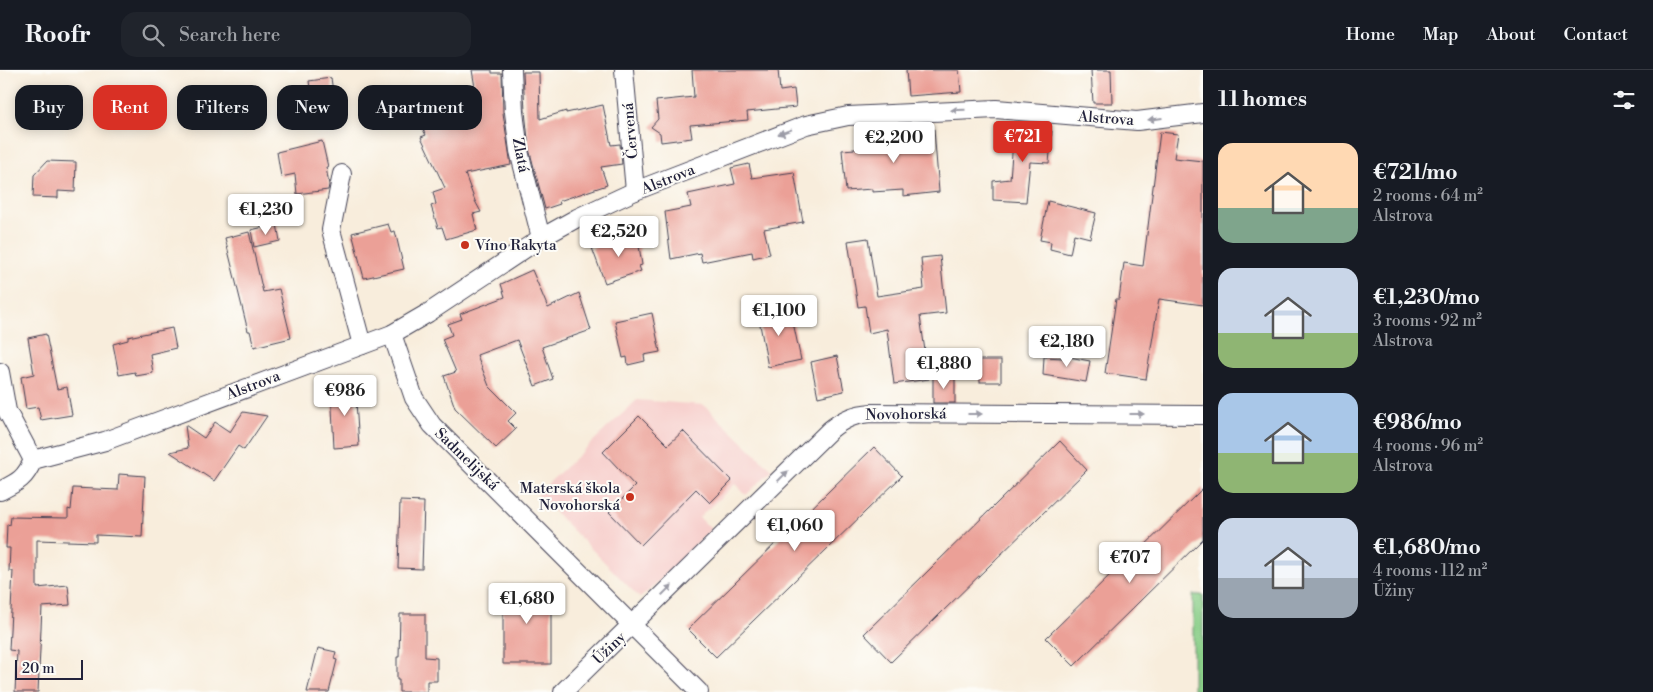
<!DOCTYPE html>
<meta charset="utf-8">
<style>
body{margin:0;font-family:"Libre Bodoni",serif;background:#20242c;color:#f1f3f6;height:100vh;display:flex;flex-direction:column;font-size:19px;white-space:nowrap}
*{box-sizing:border-box;margin:0}
p{font-size:16px;color:#9ea1a6}
.icon{flex:none;width:28px;height:28px;fill:none;stroke:currentColor;stroke-width:2;stroke-linecap:round;stroke-linejoin:round}
.map{position:relative;flex:1;overflow:hidden}
.drawer{display:flex;flex-direction:column;background:#171b24;width:450px}
.drawer>*{flex:none}
.top-card{position:absolute;left:15px;top:15px;width:475px;height:45px;display:flex;gap:10px}
.scale{position:absolute;left:15px;bottom:12px;width:68px;box-sizing:border-box;padding-left:5px;border:2px solid #22223b;border-top:0;font-size:14px;line-height:18px;white-space:nowrap;color:#22223b;-webkit-text-stroke:4px #fdfcf7;paint-order:stroke}
.price{position:absolute;translate:-50% -42px;padding:0 11px;border-radius:5px;background:#fff;color:#222;font-size:16px;line-height:32px;filter:drop-shadow(0 1px 2px #0008)}
.price::after{content:'';position:absolute;left:50%;top:30px;width:15px;height:11px;margin-left:-8px;background:inherit;clip-path:polygon(0 0,100% 0,50% 100%)}
.price.selected{background:#d93025;color:#fff}
ul{padding:0;list-style:none}
li{display:flex;align-items:center;gap:15px;height:125px;padding:0 15px}
li span{display:grid;place-items:center;flex:none;width:140px;height:100px;border-radius:15px;color:#555}
li>.icon{margin-inline-start:auto}
span .icon{width:60px;height:60px;fill:#fffc;stroke-width:1}
li b{font-size:21px}
h2{display:flex;justify-content:space-between;align-items:center;height:60px;padding:0 15px;font-size:21px}
.chip{padding:0 18px;border-radius:15px;background:#171b24;box-shadow:0 2px 12px #0003;font-size:18px;line-height:45px}
.chip.selected{background:#d93025;color:#fff}
header{display:flex;align-items:center;gap:30px;box-sizing:border-box;height:70px;padding:0 25px;background:#171b24;border-bottom:1px solid #363941}
header strong{font-size:24px}
nav{display:flex;gap:28px;margin-inline-start:auto;font-size:18px}
.search{width:350px;height:45px;background:#20242c;display:flex;align-items:center;gap:12px;box-sizing:border-box;padding:0 18px;border-radius:15px;color:#9ea1a6;font-size:19px}
main{display:flex;flex:1;min-height:0}
.map>svg:first-child{display:block}
</style>
<header>
<strong>Roofr</strong>
<div class="search"><svg class="icon" aria-label="search" viewBox="0 0 24 24"><circle cx="10" cy="10" r="6"/><path d="M15 15l6 6"/></svg>Search here</div>
<nav><a>Home</a><a>Map</a><a>About</a><a>Contact</a></nav>
</header>
<main>
<div class="map">
<svg width="1203" height="622" viewBox="0 0 1203 622">
<rect width="100%" height="100%" fill="#fdfcf7"/>
<filter id="ink" filterUnits="userSpaceOnUse"><feTurbulence type="fractalNoise" baseFrequency=".02" numOctaves="2"/><feDisplacementMap in="SourceGraphic" scale="10" xChannelSelector="R" yChannelSelector="G"/><feConvolveMatrix kernelMatrix="1 2 1 2 8 2 1 2 1" color-interpolation-filters="sRGB"/></filter>
<filter id="wash" filterUnits="userSpaceOnUse"><feTurbulence type="fractalNoise" baseFrequency=".0096" numOctaves="4" result="noise"/><feDisplacementMap in="SourceGraphic" scale="20" xChannelSelector="R" yChannelSelector="G"/><feGaussianBlur stdDeviation="1.12" result="paint"/><feColorMatrix in="noise" values="0 0 0 0 0 0 0 0 0 0 0 0 0 0 0 0 0 1.4 0 .05"/><feComposite in="paint" operator="in"/></filter>
<g filter="url(#wash)">
<rect width="100%" height="100%" fill="#f8eddc"/>
<path fill="#f7d0cd" d="M637,330L704,335L772,400L746,425L735,414L699,447L711,459L655,515L640,528L537,424Z"/>
<rect fill="#8ace88" stroke="#567862" x="1193" y="525" width="10" height="95"/>
<g id="blocks">
<g fill="#eba097">
<path d="M472,0H492V3H502L503,43L511,95L465,104L475,131L481,142L473,144L477,160L446,169L442,157L438,158L431,136L436,134L433,122L445,118L421,67L426,65L421,56L477,29Z"/>
<path d="M692,0H778L780,21L794,19L796,37L747,42L748,50L690,55L692,68L661,72L660,63L651,57L658,49L656,31L694,27Z"/>
<path d="M906,0H959L961,22L908,26Z"/>
<path d="M1091,0H1111L1112,33H1093Z"/>
<path d="M523,2H539L540,49L566,41V43L603,35L611,75L620,74L622,94L601,97L607,115L559,131L560,134L545,139L529,79L525,41Z"/>
<path d="M331,8L337,49L315,52L309,11Z"/>
<path d="M1014,58L1052,61L1049,93L1030,92L1026,132L993,130V111L1010,109Z"/>
<path d="M934,59L939,122L903,126V120L872,122V119L846,121L842,80L868,78L867,65Z"/>
<path d="M1160,62L1178,64L1174,88L1203,91V235L1159,229L1146,309L1105,303L1116,229H1119L1124,193L1143,196Z"/>
<path d="M322,71L328,97H326L329,115L328,120L297,124L295,104L281,107L277,82Z"/>
<path d="M47,91L76,92L75,122L58,121V128L33,127L34,105Z"/>
<path d="M749,94L752,108L794,102L803,152L764,159L770,184L753,188L752,182L702,192L700,183L671,189L665,142L691,137L688,124L735,114L731,98Z"/>
<path d="M1048,131L1096,143L1090,168L1074,164L1070,184L1050,179L1051,172L1040,170Z"/>
<path d="M277,154L280,171L254,177L251,160Z"/>
<path d="M388,154L391,162L395,161L404,199L364,208L352,163Z"/>
<path d="M249,162L263,222L279,219L291,268L254,277L250,261H248L225,168Z"/>
<path d="M637,163L642,195L639,196L641,201L605,213L592,178Z"/>
<path d="M868,168L877,226L924,219L921,188L940,186L946,243L920,246L929,309L894,314L887,259L869,263L865,236L858,237L848,171Z"/>
<path d="M532,200L548,238L579,223L591,260L542,277L553,309L535,316L517,270L477,285L489,316L516,343L508,351L516,359L496,378L455,338L444,306L456,302L442,269L452,265L448,254L462,249L460,244L505,227L501,214Z"/>
<path d="M790,238L801,290L768,297L758,244Z"/>
<path d="M652,243L660,282L644,285L645,291L628,295L627,287L623,288L615,251Z"/>
<path d="M172,258L176,278L150,284L153,303L136,306L135,302L119,305L113,274L128,270V267Z"/>
<path d="M46,264L57,319L67,317L72,345L41,350L38,337L26,339L21,307L34,304L28,268Z"/>
<path d="M837,286L844,321L818,327L811,292Z"/>
<path d="M1064,286L1090,291L1086,312L1043,305L1044,287L1064,288Z"/>
<rect x="980" y="290" width="21" height="22"/>
<rect x="933" y="307" width="22" height="26"/>
<path d="M355,317L359,376L334,378L331,318Z"/>
<path d="M243,342L267,346L244,380L238,376L214,411L170,382L188,378L185,355L204,368L215,352L230,362Z"/>
<path d="M639,346L668,375L683,361L732,411L710,433L696,419L641,475L609,442L635,416L603,382Z"/>
<path d="M1060,371L1087,400L891,592L864,564Z"/>
<path d="M874,377L902,406L716,587L688,559Z"/>
<path d="M119,404L145,406L142,467L96,465V472L37,470V518L68,515L70,535L42,537L38,622H15L17,581L9,580L13,501H9L10,478H6L7,454L10,455L11,447L68,448V439L71,440L73,418L118,420Z"/>
<path d="M1203,418V469L1074,596L1046,568L1121,494L1124,496Z"/>
<path d="M400,431L424,432L422,499L398,498Z"/>
<path d="M520,516H551V594H503V517Z"/>
<path d="M400,544H425V587L437,588V611H427V622H399V610H397V587H399Z"/>
<path d="M318,578L336,582L334,589L337,590L329,622H307Z"/>
</g>
</g>
</g>
<g filter="url(#ink)">
<use href="#blocks" fill-opacity="0" stroke="#424053" stroke-width="1"/>
<g fill="none" stroke-linecap="round" stroke-linejoin="round">
<g stroke="#424053" stroke-width="20">
<g id="street">
<path d="M512,0L514,42L519,81L541,168"/>
<path d="M624,0L635,121"/>
<path d="M342,104L331,160L362,275"/>
<path d="M392,264L414,328L432,355L699,622"/>
<path d="M0,302L7,341L33,390"/>
<path d="M33,390L105,371L392,264L428,243L541,168L577,148L635,121L806,55L848,46L996,39L1137,51L1203,43"/>
<path d="M0,421C18,412 25,409 33,390"/>
<path d="M563,622L830,360C843,349 855,344 872,343L1203,345"/>
</g>
</g>
<use href="#street" stroke="#fff" stroke-width="18"/>
</g>
<defs><path id="oneway-solid" d="M-6-.8H1V-3.2L6.5 0L1 3.2V.8H-6Z" transform="scale(1.25)"/></defs>
<g fill="#9c9ca7">
<use href="#oneway-solid" transform="translate(958 40) rotate(178)"/>
<use href="#oneway-solid" transform="translate(1155 49) rotate(173)"/>
<use href="#oneway-solid" transform="translate(785 62) rotate(160)"/>
<use href="#oneway-solid" transform="translate(975 344)"/>
<use href="#oneway-solid" transform="translate(1137 344)"/>
<use href="#oneway-solid" transform="translate(783 406) rotate(-45)"/>
<use href="#oneway-solid" transform="translate(667 520) rotate(-45)"/>
</g>
</g>
<g fill="#c8321e" stroke="#fdfcf7" stroke-width="2">
<circle cx="465" cy="175" r="5"/>
<circle cx="630" cy="427" r="5"/>
</g>
<g text-anchor="middle" stroke-width="4" stroke-linejoin="round" paint-order="stroke">
<g font-size="15" fill="#22223b" stroke="#fdfcf7">
<text transform="translate(1106 48) rotate(4)" y="5">Alstrova</text>
<text transform="translate(630 61) rotate(-95)" y="5">Červená</text>
<text transform="translate(521 85) rotate(79)" y="5">Zlatá</text>
<text transform="translate(668 109) rotate(-22)" y="5">Alstrova</text>
<text transform="translate(253 315) rotate(-21)" y="5">Alstrova</text>
<text transform="translate(906 344) rotate(-1)" y="5">Novohorská</text>
<text transform="translate(467 389) rotate(44)" y="5">Sadmelijská</text>
<text transform="translate(609 578) rotate(-44)" y="5">Úžiny</text>
</g>
<g font-size="15" fill="#22223b" stroke="#fdfcf7" text-anchor="start">
<text x="475" y="180">Víno Rakyta</text>
<text x="620" y="423" text-anchor="end">Materská škola<tspan x="620" dy="17">Novohorská</tspan></text>
</g>
</g>
</svg>
<div class="scale">20 m</div>
<b class="price selected" style="left:1023px;top:93px">€721</b>
<b class="price" style="left:894px;top:94px">€2,200</b>
<b class="price" style="left:266px;top:166px">€1,230</b>
<b class="price" style="left:619px;top:188px">€2,520</b>
<b class="price" style="left:779px;top:267px">€1,100</b>
<b class="price" style="left:1067px;top:298px">€2,180</b>
<b class="price" style="left:944px;top:320px">€1,880</b>
<b class="price" style="left:345px;top:347px">€986</b>
<b class="price" style="left:795px;top:482px">€1,060</b>
<b class="price" style="left:1130px;top:514px">€707</b>
<b class="price" style="left:527px;top:555px">€1,680</b>
<div class="top-card">
<a class="chip">Buy</a>
<a class="chip selected">Rent</a>
<a class="chip">Filters</a>
<a class="chip">New</a>
<a class="chip">Apartment</a>
</div>
</div>
<section class="drawer">
<h2>11 homes<svg class="icon" aria-label="filters" viewBox="0 0 24 24"><path d="M4 7h16M4 17h16"/><circle cx="9" cy="7" r="2"/><circle cx="15" cy="17" r="2"/></svg></h2>
<ul>
<li><span style="background:linear-gradient(#ffd9b3 65%,#7fa58c 0)"><svg class="icon" aria-label="home" viewBox="0 0 24 24"><path d="M3 11l9-7 9 7M6 9v11h12V9"/></svg></span><div><b>€721/mo</b><p>2 rooms · 64 m²</p><p>Alstrova</p></div></li>
<li><span style="background:linear-gradient(#c9d6e8 65%,#8fb573 0)"><svg class="icon" aria-label="home" viewBox="0 0 24 24"><path d="M3 11l9-7 9 7M6 9v11h12V9"/></svg></span><div><b>€1,230/mo</b><p>3 rooms · 92 m²</p><p>Alstrova</p></div></li>
<li><span style="background:linear-gradient(#a9c7e8 60%,#8fb573 0)"><svg class="icon" aria-label="home" viewBox="0 0 24 24"><path d="M3 11l9-7 9 7M6 9v11h12V9"/></svg></span><div><b>€986/mo</b><p>4 rooms · 96 m²</p><p>Alstrova</p></div></li>
<li><span style="background:linear-gradient(#c9d6e8 60%,#9aa5b1 0)"><svg class="icon" aria-label="home" viewBox="0 0 24 24"><path d="M3 11l9-7 9 7M6 9v11h12V9"/></svg></span><div><b>€1,680/mo</b><p>4 rooms · 112 m²</p><p>Úžiny</p></div></li>
</ul>
</section>
</main>
